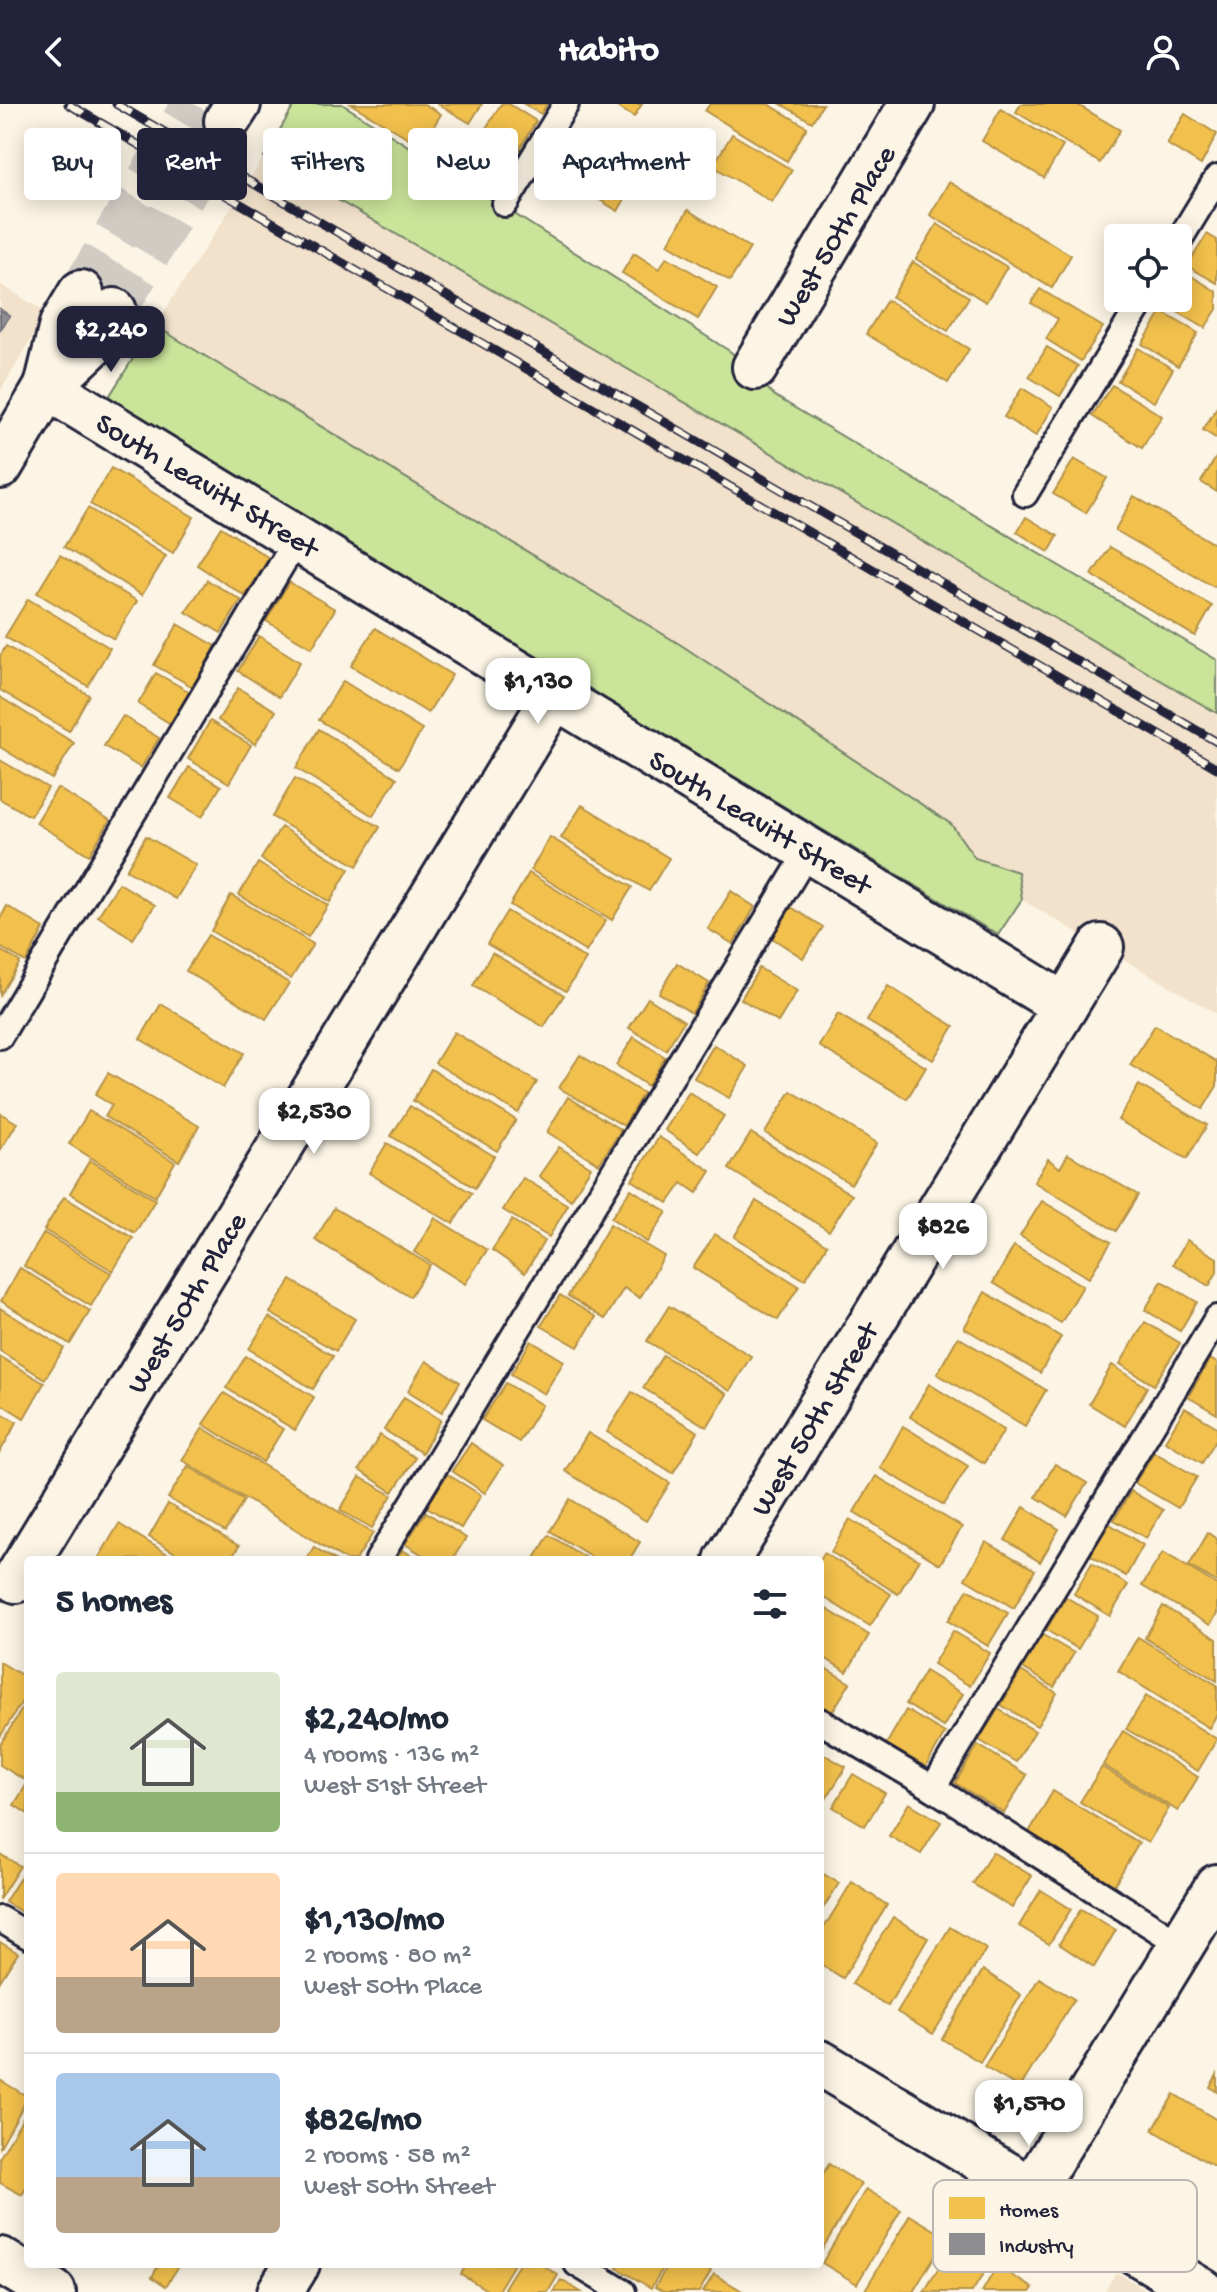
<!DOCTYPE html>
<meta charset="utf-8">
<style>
body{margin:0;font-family:"Gochi Hand",sans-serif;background:#f6f6f7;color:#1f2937;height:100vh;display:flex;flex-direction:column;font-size:30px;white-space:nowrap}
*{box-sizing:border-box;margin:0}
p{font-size:26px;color:#747a83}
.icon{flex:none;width:44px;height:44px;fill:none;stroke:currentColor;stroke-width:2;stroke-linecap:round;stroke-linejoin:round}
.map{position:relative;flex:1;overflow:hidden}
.sheet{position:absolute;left:24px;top:1452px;width:800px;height:712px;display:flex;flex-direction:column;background:#fff;border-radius:8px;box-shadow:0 4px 20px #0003}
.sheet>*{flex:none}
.top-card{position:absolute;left:24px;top:24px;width:800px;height:72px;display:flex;gap:16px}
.controls{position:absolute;left:1104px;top:120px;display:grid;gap:16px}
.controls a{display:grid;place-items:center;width:88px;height:88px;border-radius:8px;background:#fff;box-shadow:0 4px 20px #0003;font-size:40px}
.price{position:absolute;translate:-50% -68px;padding:0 18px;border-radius:16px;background:#fff;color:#222;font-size:26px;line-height:52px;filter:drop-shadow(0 2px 4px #0008)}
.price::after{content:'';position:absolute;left:50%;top:48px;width:24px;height:18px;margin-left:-12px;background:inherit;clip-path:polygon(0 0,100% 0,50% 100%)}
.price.active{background:#22223b;color:#fff}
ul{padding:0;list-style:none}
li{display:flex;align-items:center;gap:24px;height:200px;padding:0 32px}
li+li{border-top:2px solid #e0e1e3}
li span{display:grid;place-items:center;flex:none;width:224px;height:160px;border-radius:8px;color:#555}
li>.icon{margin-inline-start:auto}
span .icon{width:96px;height:96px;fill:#fffc;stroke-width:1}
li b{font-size:34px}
h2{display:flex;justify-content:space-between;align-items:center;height:96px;padding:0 32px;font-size:34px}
.tag{padding:0 28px;border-radius:8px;background:#fff;box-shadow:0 4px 20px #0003;font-size:28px;line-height:72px}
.tag.active{background:#22223b;color:#fff}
header{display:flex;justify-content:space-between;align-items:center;height:104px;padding:0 32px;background:#22223b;color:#fff;font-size:36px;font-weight:700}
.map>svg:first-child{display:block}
</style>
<header><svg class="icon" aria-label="back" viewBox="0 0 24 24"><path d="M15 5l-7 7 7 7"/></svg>Habito<svg class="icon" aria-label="person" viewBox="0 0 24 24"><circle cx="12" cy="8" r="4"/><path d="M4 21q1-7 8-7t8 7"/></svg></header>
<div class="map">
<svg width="1217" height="2188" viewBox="0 0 1217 2188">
<rect width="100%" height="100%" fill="#fcf5e5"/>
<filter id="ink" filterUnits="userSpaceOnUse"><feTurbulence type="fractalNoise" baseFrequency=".0125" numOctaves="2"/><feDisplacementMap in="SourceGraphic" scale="16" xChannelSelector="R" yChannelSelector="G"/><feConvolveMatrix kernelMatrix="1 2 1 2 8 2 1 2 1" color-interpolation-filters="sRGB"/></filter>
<g filter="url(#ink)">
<g fill="#f2e2cb">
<path d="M295,0H342L731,248L775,292L1217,556V910L1022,796L998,831L107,296L264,53Z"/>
<path d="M0,180L47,209L0,288Z"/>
<path d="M1116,2168L1150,2188H1104Z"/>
</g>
<g fill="#cae49a" stroke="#76836a" stroke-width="2">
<path d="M295,0H342L731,248L775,292L1217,556V609L264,53Z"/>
<path d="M154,221L681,541L951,720L975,754L1018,768L1022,795L998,831L107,296Z"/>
</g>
<g fill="#f2c14e" stroke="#b49148" stroke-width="2">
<path d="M351,0H424L441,10L422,42Z"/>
<path d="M438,0H482L470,19Z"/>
<path d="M501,0H509L536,17L519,46L485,26Z"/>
<path d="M524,0H547L541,10Z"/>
<path d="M612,0H642L634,13Z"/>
<path d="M710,0H768L807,23L787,57L705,7Z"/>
<path d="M781,0H823L812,18Z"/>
<path d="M1021,0H1076L1120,26L1100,59L1016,8Z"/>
<path d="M1001,5L1063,42L1044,74L982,37Z"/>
<path d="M1185,10L1217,30L1201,61L1167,40Z"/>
<path d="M474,30L509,52L491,83L455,61Z"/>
<path d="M732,30L792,66L772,98L713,62Z"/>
<path d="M579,35L640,69L618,107L557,70Z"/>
<path d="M949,78L1071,151L1052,184L930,111Z"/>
<path d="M688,106L750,144L730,177L668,140Z"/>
<path d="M937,120L1007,163L986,198L916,155Z"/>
<path d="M1207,130L1217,136V179L1187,162Z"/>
<path d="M634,149L659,165L667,153L717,183L698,215L622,169Z"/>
<path d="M913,158L969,193L948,227L892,193Z"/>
<path d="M1182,166L1217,188V205L1205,224L1162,199L1165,194H1178V172Z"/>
<path d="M1040,185L1103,223L1081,257L1046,235L1058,215L1031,199Z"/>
<path d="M887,196L969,245L948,279L866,230Z"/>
<path d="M1162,208L1198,229L1178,262L1142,240Z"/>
<path d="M1047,243L1078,262L1060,292L1029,273Z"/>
<path d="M1138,244L1173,265L1154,298L1118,277Z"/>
<path d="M1112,281L1162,312L1142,344L1092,312Z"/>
<path d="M1022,284L1053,303L1036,332L1004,313Z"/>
<path d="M1217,303V335L1203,326Z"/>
<path d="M1217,352V388L1201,378Z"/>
<path d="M1074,355L1107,374L1086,409L1053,390Z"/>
<path d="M111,364L194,413L173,449L90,400Z"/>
<path d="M1134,392L1217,442V479L1214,483L1115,426Z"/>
<path d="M88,404L166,452L142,491L64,443Z"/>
<path d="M1026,413L1058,432L1049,448L1017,428Z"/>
<path d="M221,423L269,454L245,492L197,461Z"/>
<path d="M1110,443L1212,502L1195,532L1092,471Z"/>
<path d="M60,451L137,497L114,535L37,489Z"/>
<path d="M207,476L241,496L221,529L186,508Z"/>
<path d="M289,478L335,505L312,544L266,517Z"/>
<path d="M28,495L110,544L88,582L5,533Z"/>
<path d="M178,520L216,542L193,583L154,561Z"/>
<path d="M375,524L452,571L428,609L351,562Z"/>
<path d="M259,532L300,558L279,593L238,567Z"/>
<path d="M6,542L89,591L69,627L0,586V552Z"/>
<path d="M156,569L190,588L171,620L138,600Z"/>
<path d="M343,577L422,626L399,664L319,616Z"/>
<path d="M238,584L276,607L255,640L218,616Z"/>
<path d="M0,593L74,639L52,675L0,643Z"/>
<path d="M123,612L159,634L141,664L104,642Z"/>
<path d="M210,617L251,641L229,679L188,655Z"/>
<path d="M319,625L397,674L373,712L296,664Z"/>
<path d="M0,656L48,684L30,712L0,695Z"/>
<path d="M189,663L221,682L202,713L170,694Z"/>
<path d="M295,674L380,723L357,762L272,713Z"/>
<path d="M57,684L110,716L89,751L36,719Z"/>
<path d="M582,701L669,754L649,787L561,734Z"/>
<path d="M281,723L349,765L330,798L261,755Z"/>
<path d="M146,732L196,761L176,795L126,766Z"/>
<path d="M550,733L632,783L612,816L531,766Z"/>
<path d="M258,759L328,801L308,833L239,791Z"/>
<path d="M529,769L606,816L586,848L510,801Z"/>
<path d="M119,779L155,801L133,835L98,812Z"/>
<path d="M731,787L755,803L733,840L708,825Z"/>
<path d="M231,791L313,840L291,875L211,827Z"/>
<path d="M7,802L44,824L26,858L0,843V815Z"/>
<path d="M791,803L823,823L803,854L772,834Z"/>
<path d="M507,807L586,855L566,887L487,840Z"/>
<path d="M208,831L289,879L266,915L186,867Z"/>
<path d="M0,846L20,858L0,891Z"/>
<path d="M492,849L564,891L544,923L473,882Z"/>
<path d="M677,859L709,879L692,909L659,889Z"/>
<path d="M759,864L797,887L778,918L741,895Z"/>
<path d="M888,882L954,922L933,956L867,917Z"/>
<path d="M648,894L684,917L666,946L629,924Z"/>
<path d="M161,900L244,949L223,984L140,935Z"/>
<path d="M838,910L926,963L907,995L819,942Z"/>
<path d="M1155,921L1217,958V982L1203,1005L1130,961Z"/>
<path d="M454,928L537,978L518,1009L435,959Z"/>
<path d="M634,933L665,953L648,982L616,961Z"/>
<path d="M714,941L748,962L729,994L694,974Z"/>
<path d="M580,951L643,989L624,1022L559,984Z"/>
<path d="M431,965L516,1016L497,1047L413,997Z"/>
<path d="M108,969L199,1022L179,1057L105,1013L112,1001L95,991Z"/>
<path d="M1139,981L1207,1021L1187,1055L1118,1016Z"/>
<path d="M791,987L877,1039L851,1080L765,1029Z"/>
<path d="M689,988L724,1012L699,1049L665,1026Z"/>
<path d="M568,993L621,1026L599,1060L547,1028Z"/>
<path d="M410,1002L494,1052L475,1084L391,1032Z"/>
<path d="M89,1007L175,1058L155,1093L69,1040Z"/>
<path d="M0,1009L17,1019L0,1047Z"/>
<path d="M751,1029L852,1091L829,1127L729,1065Z"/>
<path d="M659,1033L711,1067L697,1089L682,1079L668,1099L632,1076Z"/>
<path d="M387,1039L472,1089L453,1120L369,1069Z"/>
<path d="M559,1043L591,1063L571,1096L539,1072Z"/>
<path d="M1068,1050L1138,1091L1116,1127L1034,1078L1048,1055L1060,1064Z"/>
<path d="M90,1056L155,1096L135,1129L70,1089Z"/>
<path d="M523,1074L568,1101L549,1133L503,1106Z"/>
<path d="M631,1085L667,1108L647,1138L611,1114Z"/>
<path d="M64,1093L133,1134L113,1167L44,1126Z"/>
<path d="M756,1097L827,1141L805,1176L734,1133Z"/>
<path d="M1042,1097L1111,1138L1089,1174L1020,1132Z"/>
<path d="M334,1104L430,1161L410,1193L315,1136Z"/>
<path d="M435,1114L487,1146L465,1180L414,1148Z"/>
<path d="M512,1116L544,1137L525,1169L492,1146Z"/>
<path d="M610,1120L664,1152L640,1194L624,1184L605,1215L568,1192Z"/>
<path d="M44,1129L111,1169L91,1202L24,1162Z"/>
<path d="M715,1130L799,1182L778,1216L693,1164Z"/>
<path d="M1187,1136L1217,1154V1168L1209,1182L1173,1160Z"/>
<path d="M1014,1142L1083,1182L1061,1219L993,1179Z"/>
<path d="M20,1164L90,1207L70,1240L1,1197Z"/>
<path d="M291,1176L355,1215L336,1247L270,1209Z"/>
<path d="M1162,1177L1197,1198L1180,1227L1145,1206Z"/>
<path d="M985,1188L1061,1233L1040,1269L964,1224Z"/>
<path d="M560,1191L596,1213L578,1243L541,1222Z"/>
<path d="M669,1202L751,1252L730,1287L647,1237Z"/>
<path d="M0,1204L64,1244L45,1275L0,1247Z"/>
<path d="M269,1213L333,1252L313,1285L249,1245Z"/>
<path d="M1145,1218L1180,1239L1154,1281L1120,1260Z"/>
<path d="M958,1233L1046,1286L1025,1322L937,1270Z"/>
<path d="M531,1237L564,1257L544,1290L511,1270Z"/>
<path d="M663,1251L727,1290L707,1323L643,1284Z"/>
<path d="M246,1252L314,1293L295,1326L226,1284Z"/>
<path d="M0,1253L44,1279L24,1314L0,1299Z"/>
<path d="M1210,1255L1217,1259V1310L1188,1293Z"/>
<path d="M426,1257L460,1278L442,1308L408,1287Z"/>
<path d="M1112,1261L1147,1283L1125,1322L1089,1300Z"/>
<path d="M506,1279L542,1301L519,1338L482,1316Z"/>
<path d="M929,1280L1004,1326L984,1359L910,1313Z"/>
<path d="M632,1288L698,1328L673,1369L607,1328Z"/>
<path d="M224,1289L283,1325L263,1358L203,1320Z"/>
<path d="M404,1293L441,1316L422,1349L384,1326Z"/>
<path d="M1185,1304L1217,1323V1334L1202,1359L1165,1337Z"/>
<path d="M0,1308L17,1318L0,1348Z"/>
<path d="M903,1322L968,1362L944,1401L880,1364Z"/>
<path d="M203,1324L373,1429L356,1456H346L182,1356Z"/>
<path d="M588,1329L670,1379L646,1417L565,1367Z"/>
<path d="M380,1331L415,1354L393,1388L359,1366Z"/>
<path d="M471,1339L503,1361L485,1389L452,1367Z"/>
<path d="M1154,1348L1197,1373L1178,1404L1135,1379Z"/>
<path d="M1055,1360L1087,1379L1067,1412L1036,1393Z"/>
<path d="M188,1362L244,1396L225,1428L168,1394Z"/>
<path d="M447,1370L481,1391L461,1424L427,1403Z"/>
<path d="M876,1372L962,1423L940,1460L854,1408Z"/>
<path d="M360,1373L392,1391L372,1424L340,1406Z"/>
<path d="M1131,1387L1163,1406L1146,1434L1114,1416Z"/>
<path d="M570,1395L640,1438L629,1456H597L550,1427Z"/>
<path d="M168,1400L239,1442L230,1456H187L149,1433Z"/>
<path d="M1024,1403L1059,1425L1040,1458L1005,1436Z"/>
<path d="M426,1408L466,1434L452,1456H431L405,1440Z"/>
<path d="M850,1415L919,1456L898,1490L831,1448Z"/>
<path d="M1105,1417L1143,1441L1126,1472L1086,1449Z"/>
<path d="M119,1420L177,1456L98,1455Z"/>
<path d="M1208,1429L1217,1435V1478L1189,1462Z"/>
<path d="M549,1431L589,1456H534Z"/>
<path d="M986,1438L1035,1466L1014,1504L965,1475Z"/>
<path d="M314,1443L335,1456H306Z"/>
<path d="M402,1446L420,1456H396Z"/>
<path d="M1163,1448L1217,1481V1510L1210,1521L1142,1482Z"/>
<path d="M824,1449L891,1490L870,1522L820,1491V1456Z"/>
<path d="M1092,1459L1128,1481L1110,1512L1074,1490Z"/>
<path d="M968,1485L1008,1509L988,1542L948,1517Z"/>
<path d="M1066,1493L1098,1512L1078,1545L1046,1526Z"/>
<path d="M820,1501L869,1531L847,1568L820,1551Z"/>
<path d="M1163,1502L1217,1535V1577L1145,1534Z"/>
<path d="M953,1527L990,1549L970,1582L933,1560Z"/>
<path d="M1041,1530L1074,1549L1054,1583L1021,1563Z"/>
<path d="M1138,1533L1217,1581V1610L1209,1624L1118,1567Z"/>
<path d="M0,1558L28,1575V1588L0,1633Z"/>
<path d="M820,1561L850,1579L829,1613L820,1608Z"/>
<path d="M925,1567L963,1590L943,1623L906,1600Z"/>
<path d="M1021,1567L1057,1589L1037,1622L1001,1601Z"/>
<path d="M1146,1592L1217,1635L1198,1667L1126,1625Z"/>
<path d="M28,1595V1666L23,1675L0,1661V1641Z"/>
<path d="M998,1605L1035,1627L1016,1658L979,1636Z"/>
<path d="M906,1606L945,1629L922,1669L883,1646Z"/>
<path d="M1123,1627L1198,1673L1178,1707L1103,1661Z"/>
<path d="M978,1641L1027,1671L1004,1709L955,1679Z"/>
<path d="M820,1648L846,1663L821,1703L820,1702Z"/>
<path d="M1102,1663L1169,1704L1148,1739L1080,1698Z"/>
<path d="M853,1670L885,1689L865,1722L833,1703Z"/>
<path d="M28,1678V1710L14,1701Z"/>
<path d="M1053,1687L1139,1739L1114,1781L1028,1730Z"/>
<path d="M909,1699L941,1718L921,1750L889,1732Z"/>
<path d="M992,1748L1032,1772L1012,1804L973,1780Z"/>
<path d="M0,1750L20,1762L0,1794Z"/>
<path d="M28,1761V1812L5,1798Z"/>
<path d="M820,1768L839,1779L820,1809Z"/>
<path d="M852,1778L887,1801L843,1874L820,1860V1830Z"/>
<path d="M1041,1786L1071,1805L1049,1840L1019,1822Z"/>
<path d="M1081,1805L1116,1826L1094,1863L1059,1840Z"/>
<path d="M893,1813L928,1834L888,1902L852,1880Z"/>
<path d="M950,1823L986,1845L933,1930L897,1908Z"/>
<path d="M0,1838L18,1849L0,1877Z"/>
<path d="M983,1866L1021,1891L980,1958L942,1935Z"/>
<path d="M1039,1874L1074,1895L1020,1984L984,1963Z"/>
<path d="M1217,1971V1988L1210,1983Z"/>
<path d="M0,1976L28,1993L0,2043Z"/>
<path d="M1174,1990L1217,2016V2064L1153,2026Z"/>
<path d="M28,2005V2081L22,2091L0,2079V2053Z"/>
<path d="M829,2060L861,2080L820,2149V2075Z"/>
<path d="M866,2085L901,2106L857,2180L822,2159Z"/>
<path d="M910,2111L946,2133L913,2188H869L865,2186Z"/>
<path d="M955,2137L990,2159L972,2188H924Z"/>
<path d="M159,2160H180L166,2182L152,2173Z"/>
<path d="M467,2160H514L497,2188H490L461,2170Z"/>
<path d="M519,2160H540L558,2171L548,2188H510L504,2184Z"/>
<path d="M620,2160H665L651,2184L617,2164Z"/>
<path d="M668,2160H700L711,2167L699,2188H664L655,2183Z"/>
<path d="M997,2162L1033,2184L1030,2188H982Z"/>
<path d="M714,2170L744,2188H703Z"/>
<path d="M561,2176L581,2188H554Z"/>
</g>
<path fill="#8d8d92" stroke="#6d6d78" stroke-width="2" d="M0,205L10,212L0,226Z"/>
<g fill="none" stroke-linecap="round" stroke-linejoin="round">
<g stroke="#d0cbc3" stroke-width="44" stroke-dasharray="44 22" stroke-linecap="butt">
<path d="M81,189L194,0"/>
<path d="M114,207L227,17"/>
</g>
<g stroke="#22223b" stroke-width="30">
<g id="lane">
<path d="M505,100L566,0"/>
<path d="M1178,138L1217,74"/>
<path d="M1025,390L1144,194"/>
<path d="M0,932L297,435"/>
<path d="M378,1456L809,746"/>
<path d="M820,1617L933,1684L1182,1841"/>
<path d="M933,1684L1217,1214"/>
<path d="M0,1815L28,1832"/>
<path d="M577,2160L623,2188"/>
</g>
</g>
<g stroke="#22223b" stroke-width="50">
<g id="street">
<path d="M755,263L912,0"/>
<path d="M47,283L1065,902"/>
<path d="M727,1456L1101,843"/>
<path d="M16,1476L555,592"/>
<path d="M820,1959L1203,2188"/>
<path d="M1032,2086L1217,1783"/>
<path d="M0,2156L53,2188"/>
<path d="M280,2188L297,2160"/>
</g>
</g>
<g stroke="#22223b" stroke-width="50">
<g id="secondary">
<path d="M227,17L238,0"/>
<path d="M47,283L62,221L81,189"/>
<path d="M0,362L47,283L94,239L114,207"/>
</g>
</g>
<use href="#lane" stroke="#fcf5e5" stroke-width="24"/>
<use href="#street" stroke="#fcf5e5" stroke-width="44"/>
<use href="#secondary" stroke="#fcf5e5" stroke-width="44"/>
<g stroke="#22223b" stroke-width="9">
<g id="rail">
<path d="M68,0L1217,664"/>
<path d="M116,0L1217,638"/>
</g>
</g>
<use href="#rail" stroke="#fcf5e5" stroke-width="6" stroke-dasharray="18" stroke-linecap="butt"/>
</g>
</g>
<g text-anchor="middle" stroke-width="8" stroke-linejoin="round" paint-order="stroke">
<g font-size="30" fill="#22223b" stroke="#fcf5e5">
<text transform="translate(834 131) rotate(-59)" y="10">West 50th Place</text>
<text transform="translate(208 380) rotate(31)" y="10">South Leavitt Street</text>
<text transform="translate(761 717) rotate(31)" y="10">South Leavitt Street</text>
<text transform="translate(185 1198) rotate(-59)" y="10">West 50th Place</text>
<text transform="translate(813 1314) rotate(-59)" y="10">West 50th Street</text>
</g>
</g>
<rect x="933" y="2076" width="264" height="92" rx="12" fill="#fcf5e5" stroke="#bbb6b2" stroke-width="2"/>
<rect x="949" y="2093" width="36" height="22" fill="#f2c14e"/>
<rect x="949" y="2129" width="36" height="22" fill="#8d8d92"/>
<g font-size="22" fill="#22223b">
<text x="999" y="2112">Homes</text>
<text x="999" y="2148">Industry</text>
</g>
</svg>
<div class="controls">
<a><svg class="icon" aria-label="locate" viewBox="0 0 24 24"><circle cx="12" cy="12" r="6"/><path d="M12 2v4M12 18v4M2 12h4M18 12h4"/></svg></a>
</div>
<b class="price active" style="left:111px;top:270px">$2,240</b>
<b class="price" style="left:538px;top:622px">$1,130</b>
<b class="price" style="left:314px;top:1052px">$2,530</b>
<b class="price" style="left:943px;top:1167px">$826</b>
<b class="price" style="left:1029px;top:2044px">$1,570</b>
<div class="top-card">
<a class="tag">Buy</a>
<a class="tag active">Rent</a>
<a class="tag">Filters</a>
<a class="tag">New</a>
<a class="tag">Apartment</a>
</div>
<section class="sheet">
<h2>5 homes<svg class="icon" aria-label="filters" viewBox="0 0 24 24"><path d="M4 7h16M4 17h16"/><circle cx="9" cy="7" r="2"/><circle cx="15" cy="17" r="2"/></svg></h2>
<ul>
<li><span style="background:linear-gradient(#dfe7d0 75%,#8fb573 0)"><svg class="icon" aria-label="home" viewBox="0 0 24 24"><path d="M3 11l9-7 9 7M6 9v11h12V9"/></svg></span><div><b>$2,240/mo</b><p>4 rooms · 136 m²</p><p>West 51st Street</p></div></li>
<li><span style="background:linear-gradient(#ffd9b3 65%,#b9a48a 0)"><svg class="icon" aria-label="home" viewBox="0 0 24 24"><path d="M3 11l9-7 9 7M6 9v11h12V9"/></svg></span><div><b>$1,130/mo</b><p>2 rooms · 80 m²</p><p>West 50th Place</p></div></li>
<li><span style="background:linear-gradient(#a9c7e8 65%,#b9a48a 0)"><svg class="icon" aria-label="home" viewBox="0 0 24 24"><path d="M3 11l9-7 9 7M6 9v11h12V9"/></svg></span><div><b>$826/mo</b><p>2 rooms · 58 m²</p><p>West 50th Street</p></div></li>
</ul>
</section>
</div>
